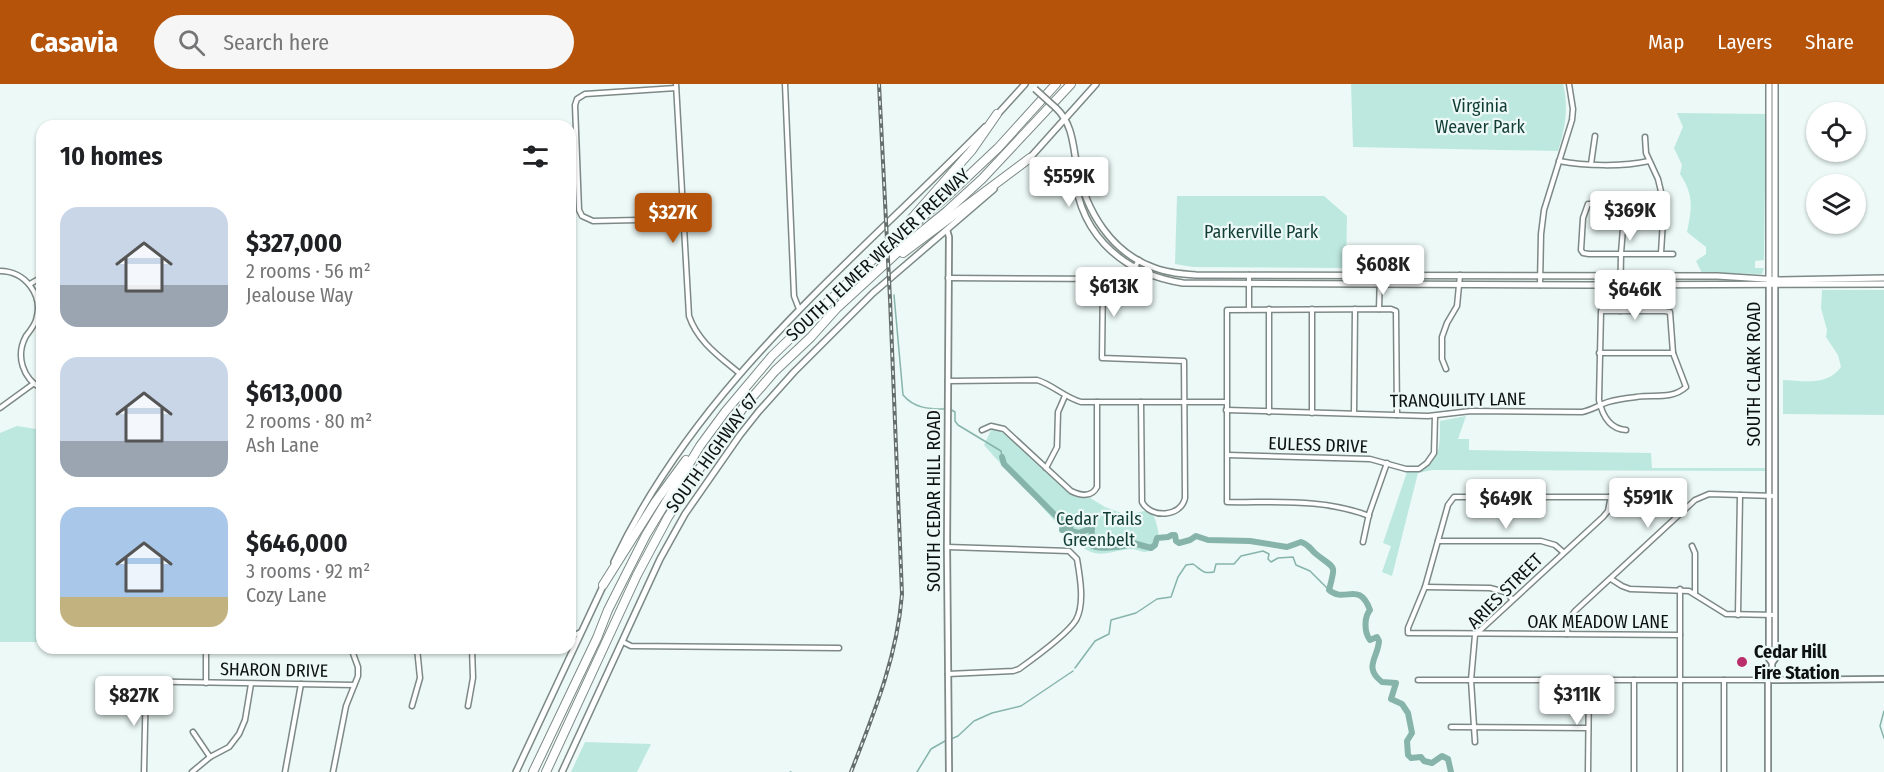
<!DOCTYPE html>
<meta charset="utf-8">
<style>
body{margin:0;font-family:"Fira Sans Condensed",sans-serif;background:#f6f6f6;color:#202124;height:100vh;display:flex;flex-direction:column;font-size:22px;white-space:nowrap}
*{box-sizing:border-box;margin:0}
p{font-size:20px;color:#757577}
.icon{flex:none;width:33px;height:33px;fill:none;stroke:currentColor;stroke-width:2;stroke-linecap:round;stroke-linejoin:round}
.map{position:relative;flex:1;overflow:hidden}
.details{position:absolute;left:36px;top:36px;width:540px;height:534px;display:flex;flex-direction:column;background:#fff;border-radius:18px;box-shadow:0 2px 4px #0004}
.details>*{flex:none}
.controls{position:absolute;left:1806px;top:18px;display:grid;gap:12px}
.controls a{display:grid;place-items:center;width:60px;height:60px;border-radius:50%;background:#fff;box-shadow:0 2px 4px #0004;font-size:30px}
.price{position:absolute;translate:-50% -51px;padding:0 14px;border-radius:6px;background:#fff;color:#222;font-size:20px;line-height:39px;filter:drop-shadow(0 2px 3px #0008)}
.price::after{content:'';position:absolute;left:50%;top:36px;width:18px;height:14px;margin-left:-9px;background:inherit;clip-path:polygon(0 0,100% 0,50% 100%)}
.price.current{background:#b45309;color:#fff}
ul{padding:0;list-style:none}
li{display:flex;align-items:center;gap:18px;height:150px;padding:0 24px}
li span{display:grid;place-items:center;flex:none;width:168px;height:120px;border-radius:18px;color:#555}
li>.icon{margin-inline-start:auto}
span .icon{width:72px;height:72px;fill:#fffc;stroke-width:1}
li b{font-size:26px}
h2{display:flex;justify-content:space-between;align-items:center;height:72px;padding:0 24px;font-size:26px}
header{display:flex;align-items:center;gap:36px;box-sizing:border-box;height:84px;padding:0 30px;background:#b45309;color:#fff}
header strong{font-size:28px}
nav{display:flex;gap:33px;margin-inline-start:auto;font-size:21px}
.search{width:420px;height:54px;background:#f6f6f6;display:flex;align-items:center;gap:15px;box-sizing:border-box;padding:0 21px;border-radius:33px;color:#757577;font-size:22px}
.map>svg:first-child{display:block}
</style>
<header>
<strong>Casavia</strong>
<div class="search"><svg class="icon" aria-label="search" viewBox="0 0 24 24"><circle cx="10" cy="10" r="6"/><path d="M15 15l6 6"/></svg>Search here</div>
<nav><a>Map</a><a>Layers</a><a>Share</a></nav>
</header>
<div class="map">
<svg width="1884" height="688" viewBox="0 0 1884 688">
<rect width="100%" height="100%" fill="#ecf9f6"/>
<g fill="#bde8df">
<path d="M1351,0H1563C1569,24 1565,44 1558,67L1353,63Z"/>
<path d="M1677,29L1766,30L1764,176L1755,177V184H1764L1762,190L1702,189L1696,177L1706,170V163L1687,148C1692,124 1694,111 1680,90L1682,81L1674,64L1683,43Z"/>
<path d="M1177,112H1324L1347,132L1346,184L1193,183L1175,180Z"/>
<path d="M1822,206H1884V331L1783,330V296C1805,297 1827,302 1841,283L1838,271L1826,253L1827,246L1821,224Z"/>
<path d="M1466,332L1458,355H1469V366L1651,369L1652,384H1767L1766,387L1432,386L1418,389L1392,492L1382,488L1391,462L1383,459L1407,388C1441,382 1440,366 1440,337Z"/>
<path d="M17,342L42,346V558H0V349Z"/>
<path d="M992,344L1006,350L1071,409L1087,412L1105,423L1127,431L1144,427L1153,430C1158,443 1166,465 1145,468C1141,468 1136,465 1132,465C1118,465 1104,473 1091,468C1074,461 1047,428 1034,414C1017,396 1000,380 984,361Z"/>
<path d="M585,658L651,660L637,688H571Z"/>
</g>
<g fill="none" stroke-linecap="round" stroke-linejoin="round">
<g stroke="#86b4aa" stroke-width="1.5">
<path d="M894,211L903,311C914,324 928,325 944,325"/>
<path d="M950,325L955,328V337L958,341L1001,367L1002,373"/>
<path d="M1075,584L1095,557L1109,550L1111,536L1136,529L1157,515L1171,513L1178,493L1186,481L1193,480C1202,486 1202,490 1214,488L1216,480H1234L1241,472L1263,467L1269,470L1268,475L1271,478L1278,474L1293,473L1296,481L1310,487L1329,506"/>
<path d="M1884,627L1880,642L1884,654"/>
<path d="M951,655L958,652L974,637L992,629L1021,622L1073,587"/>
<path d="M790,688H791"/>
<path d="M917,688L931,665L945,657"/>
</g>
<path stroke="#86b4aa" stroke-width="6" d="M1002,373L1004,380L1057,433L1064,435L1062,446H1066L1070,441L1071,447L1079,449L1092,444L1091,461C1098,466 1125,463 1133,459L1151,464L1155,461L1157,454L1168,453L1172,451H1175L1176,457L1179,459L1190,456L1196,452L1208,456L1250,457L1287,463L1301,458C1310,461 1310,465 1316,470C1336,486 1336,479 1329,506C1345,520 1359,496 1370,526C1364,533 1364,548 1370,556L1377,553L1379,557C1378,574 1363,583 1382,598L1396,599L1391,615L1402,620L1408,629L1412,649L1407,657L1408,671L1411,674L1421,673L1424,677L1432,679L1442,672L1448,675L1451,688"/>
<g stroke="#7d8986" stroke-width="7">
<g id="minor">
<path d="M676,0L689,232C698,258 719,272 739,289"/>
<path d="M785,0L794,212L799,225"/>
<path d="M676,4L585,10L577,15L575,21L579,126L582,132L593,137L683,135"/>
<path d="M1645,53L1646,69L1658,95L1664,120L1661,169"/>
<path d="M1559,77C1585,82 1623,83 1649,77"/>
<path d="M1591,80L1595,52"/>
<path d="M1664,120H1588L1583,134L1581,166L1583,169L1589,170H1673"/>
<path d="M0,187C25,187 44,211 36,236C34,242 30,247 26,252C15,272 23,295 42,305"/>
<path d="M1249,191V225"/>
<path d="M948,194L1119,195L1130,191L1139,176"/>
<path d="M1103,196L1102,274L1184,277L1185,414C1181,433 1151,435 1142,418L1141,318"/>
<path d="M30,200L42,193"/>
<path d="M1540,201L1541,150L1544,126L1572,36L1573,25L1569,0"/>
<path d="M1269,225V328"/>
<path d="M1312,225V329"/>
<path d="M1379,225L1380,191"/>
<path d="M1620,227L1621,169L1625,120"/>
<path d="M1599,269H1673"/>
<path d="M1446,285L1442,275V253L1447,239L1457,222L1460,191"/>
<path d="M948,297L1037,296C1053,301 1064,313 1081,318H1226"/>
<path d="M0,324L33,300"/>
<path d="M1226,326L1428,332L1471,327L1582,328C1592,326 1599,321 1608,318C1617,315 1627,314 1636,313C1653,310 1672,316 1686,303L1673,269L1670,228L1665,227H1601L1599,316C1602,330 1609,345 1626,346"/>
<path d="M1354,329L1355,225"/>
<path d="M982,346L991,342L1004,345L1071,407C1081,412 1092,413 1097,403V318"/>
<path d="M1228,371L1370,375L1406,385H1419L1427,379L1434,369L1435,332"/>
<path d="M1046,384L1057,363L1058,328L1065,312"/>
<path d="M1369,432C1324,414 1274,419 1227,418V226L1391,225L1396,227L1397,331"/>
<path d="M1438,457H1541L1555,461L1563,468"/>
<path d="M1363,458L1369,430L1387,379"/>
<path d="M1692,462L1695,469V509"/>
<path d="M947,463L1069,467L1077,475C1080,493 1085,520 1076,536C1068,549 1033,575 1019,585L1013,587L948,590"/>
<path d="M1611,495L1622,502L1630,505L1689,507L1726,530L1775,531"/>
<path d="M1425,503L1490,504L1505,508L1512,515"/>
<path d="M1738,531L1740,411"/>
<path d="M1567,550L1568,537L1575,527L1695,416L1709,410L1775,412"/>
<path d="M1680,551L1408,549V544L1425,503L1448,421L1454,413H1660L1668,416L1681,429"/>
<path d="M570,553L581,548"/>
<path d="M623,558L631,562L839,564"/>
<path d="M1418,596H1768"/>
<path d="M1634,596V688"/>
<path d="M1724,596V688"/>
<path d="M122,597L354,601"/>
<path d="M206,599V564"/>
<path d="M412,622L420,594L417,564"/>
<path d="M468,622L473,594L472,564"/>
<path d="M1451,643L1588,644"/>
<path d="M193,648L210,673"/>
<path d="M1475,658L1471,596L1475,551L1603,433L1608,427L1611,412"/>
<path d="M144,688L146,598"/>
<path d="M192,688L210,673L229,663L239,650L245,636L251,600"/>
<path d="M285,688L301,600"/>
<path d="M333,688L346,622L358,592V583L351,564"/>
<path d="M1588,688L1589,596"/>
<path d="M1680,688V505"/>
</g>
</g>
<g stroke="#7d8986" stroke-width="8">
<g id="tertiary">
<path d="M947,146L949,153L947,463L949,688"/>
<path d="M1769,200V575L1772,579"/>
<path d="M1775,200V575L1772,579V596L1884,595"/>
<path d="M1768,688V596"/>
</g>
</g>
<g stroke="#7d8986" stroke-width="8">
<g id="secondary">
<path d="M1769,0V196"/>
<path d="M1775,0V199"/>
<path d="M1056,24C1073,40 1073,62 1077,83C1086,127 1111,169 1155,184C1168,189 1182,190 1196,191L1717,192L1780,196L1884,194"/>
<path d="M996,32L1025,0"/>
<path d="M1028,76L1096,0"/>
<path d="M1074,77C1074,145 1118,189 1183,199L1588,201L1884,200"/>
<path d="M614,478C698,300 851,180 985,43"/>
<path d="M516,688L604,500"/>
<path d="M562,688L660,475L685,430L740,351L759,327L794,288L873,209L994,105"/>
</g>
</g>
<g stroke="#7d8986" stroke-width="10">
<g id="motorway">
<path d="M905,142L972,66L997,30"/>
<path d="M903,169L1030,74"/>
<path d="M603,501L656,417L686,376"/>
<path d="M533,688L597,554L608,526L646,451L700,362L725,328L772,272L862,185L947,112L998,64L1056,0"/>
<path d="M546,688L637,491L668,433L695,391L743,324L775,287L811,253L837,224L910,157L947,127L982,95L1071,0"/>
</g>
</g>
<use href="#minor" stroke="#fff" stroke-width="4"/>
<use href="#tertiary" stroke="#fff" stroke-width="4.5"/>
<use href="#secondary" stroke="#fff" stroke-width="5"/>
<use href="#motorway" stroke="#fff" stroke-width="8"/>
<g stroke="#666e6c" stroke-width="4">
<path id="rail" d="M851,688C874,629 897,574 902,510L890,215L879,0"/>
</g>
<use href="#rail" stroke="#ecf9f6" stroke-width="1.5" stroke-dasharray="4.5" stroke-linecap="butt"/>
<g stroke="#7d8986" stroke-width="8" stroke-linecap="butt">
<path id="secondary-bridge" d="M1035,5L1056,24"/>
</g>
<use href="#secondary-bridge" stroke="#fff" stroke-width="5"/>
</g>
<circle fill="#ba2f69" stroke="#ecf9f6" stroke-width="2" cx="1742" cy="578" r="6"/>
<g text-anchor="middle" stroke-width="4.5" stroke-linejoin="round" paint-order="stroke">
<g font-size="18" fill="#123d36" stroke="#ecf9f6">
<text x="1480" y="28">Virginia<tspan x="1480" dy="21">Weaver Park</tspan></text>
<text x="1261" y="154">Parkerville Park</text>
<text x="1099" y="441">Cedar Trails<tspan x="1099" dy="21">Greenbelt</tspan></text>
</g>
<g font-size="18" fill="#0d1110" stroke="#ecf9f6">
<text transform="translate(878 171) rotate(-43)" y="6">SOUTH J ELMER WEAVER FREEWAY</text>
<text transform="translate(1754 290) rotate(-90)" y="6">SOUTH CLARK ROAD</text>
<text transform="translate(1458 316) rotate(-1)" y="6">TRANQUILITY LANE</text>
<text transform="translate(1318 361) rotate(2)" y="6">EULESS DRIVE</text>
<text transform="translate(712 369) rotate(-54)" y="6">SOUTH HIGHWAY 67</text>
<text transform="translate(934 417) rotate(-90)" y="6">SOUTH CEDAR HILL ROAD</text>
<text transform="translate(1505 507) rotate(-45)" y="6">ARIES STREET</text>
<text x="1598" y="544">OAK MEADOW LANE</text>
<text transform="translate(274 586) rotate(1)" y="6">SHARON DRIVE</text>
</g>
<g font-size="18" font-weight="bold" fill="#0d1110" stroke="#ecf9f6" text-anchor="start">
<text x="1754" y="574">Cedar Hill<tspan x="1754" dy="21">Fire Station</tspan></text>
</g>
</g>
</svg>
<div class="controls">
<a><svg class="icon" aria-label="locate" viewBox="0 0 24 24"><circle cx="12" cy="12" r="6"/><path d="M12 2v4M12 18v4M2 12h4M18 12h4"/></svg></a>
<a><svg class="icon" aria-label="layers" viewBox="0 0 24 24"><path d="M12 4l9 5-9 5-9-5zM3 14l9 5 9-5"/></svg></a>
</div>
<b class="price" style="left:1069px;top:124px">$559K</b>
<b class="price" style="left:1630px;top:158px">$369K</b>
<b class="price current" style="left:673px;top:160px">$327K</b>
<b class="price" style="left:1383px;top:212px">$608K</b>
<b class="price" style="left:1114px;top:234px">$613K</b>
<b class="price" style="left:1635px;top:237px">$646K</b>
<b class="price" style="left:1648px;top:445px">$591K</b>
<b class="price" style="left:1506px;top:446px">$649K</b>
<b class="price" style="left:1577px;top:642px">$311K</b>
<b class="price" style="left:134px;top:643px">$827K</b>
<section class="details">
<h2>10 homes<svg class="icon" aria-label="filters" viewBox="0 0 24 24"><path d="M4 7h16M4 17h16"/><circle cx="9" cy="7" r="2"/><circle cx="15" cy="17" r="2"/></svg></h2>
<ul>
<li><span style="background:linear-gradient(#c9d6e8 65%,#9aa5b1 0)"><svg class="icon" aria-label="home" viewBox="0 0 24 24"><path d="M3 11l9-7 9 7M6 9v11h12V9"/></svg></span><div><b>$327,000</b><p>2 rooms · 56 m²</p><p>Jealouse Way</p></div></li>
<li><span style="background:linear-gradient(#c9d6e8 70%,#9aa5b1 0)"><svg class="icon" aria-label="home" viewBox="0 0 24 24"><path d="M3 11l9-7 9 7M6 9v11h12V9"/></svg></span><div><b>$613,000</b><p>2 rooms · 80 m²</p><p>Ash Lane</p></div></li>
<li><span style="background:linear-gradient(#a9c7e8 75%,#c2b280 0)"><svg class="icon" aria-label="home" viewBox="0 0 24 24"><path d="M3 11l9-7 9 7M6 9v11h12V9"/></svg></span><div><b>$646,000</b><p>3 rooms · 92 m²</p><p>Cozy Lane</p></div></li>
</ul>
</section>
</div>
